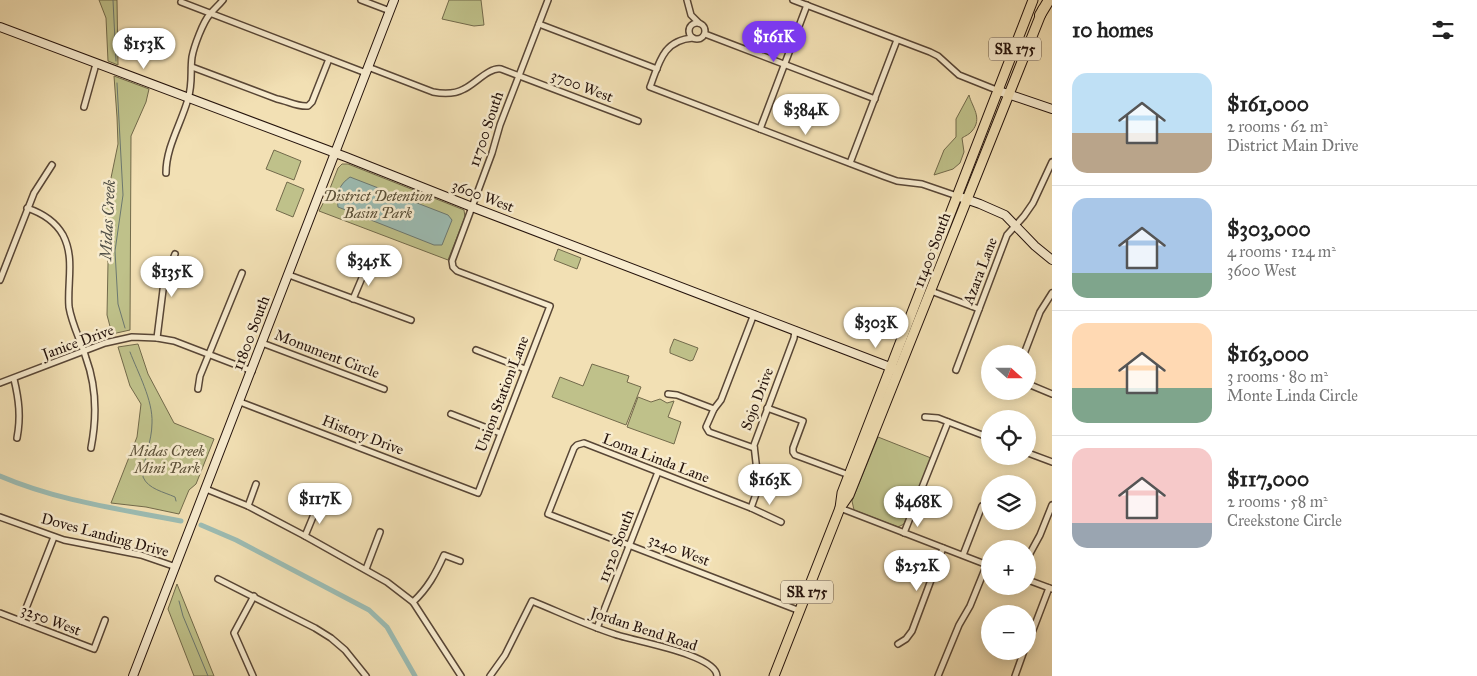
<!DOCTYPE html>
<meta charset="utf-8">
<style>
body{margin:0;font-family:"IM FELL Great Primer",serif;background:#f6f6f6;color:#222;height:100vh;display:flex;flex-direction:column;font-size:19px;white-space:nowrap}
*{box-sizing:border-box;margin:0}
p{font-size:16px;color:#767676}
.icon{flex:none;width:28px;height:28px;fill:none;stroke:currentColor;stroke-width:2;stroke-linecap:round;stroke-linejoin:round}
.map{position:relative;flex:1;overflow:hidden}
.panel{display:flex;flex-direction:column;background:#fff;width:425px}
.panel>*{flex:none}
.needle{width:32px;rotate:111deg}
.buttons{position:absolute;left:981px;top:345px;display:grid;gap:10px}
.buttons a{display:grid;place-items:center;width:55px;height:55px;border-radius:50%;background:#fff;box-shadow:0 2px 12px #0003;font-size:25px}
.price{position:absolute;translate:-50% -42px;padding:0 11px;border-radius:18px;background:#fff;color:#222;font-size:16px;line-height:32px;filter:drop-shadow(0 1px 2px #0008)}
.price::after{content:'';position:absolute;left:50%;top:30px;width:15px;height:11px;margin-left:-8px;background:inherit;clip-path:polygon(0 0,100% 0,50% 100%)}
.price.on{background:#7c3aed;color:#fff}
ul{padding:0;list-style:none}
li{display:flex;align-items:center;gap:15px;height:125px;padding:0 20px}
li+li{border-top:1px solid #e0e0e0}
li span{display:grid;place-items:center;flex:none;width:140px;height:100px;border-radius:15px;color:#555}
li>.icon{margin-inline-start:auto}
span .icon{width:60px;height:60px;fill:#fffc;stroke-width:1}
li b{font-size:21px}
h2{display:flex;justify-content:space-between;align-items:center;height:60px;padding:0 20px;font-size:21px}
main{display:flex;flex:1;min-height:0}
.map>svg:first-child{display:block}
</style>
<main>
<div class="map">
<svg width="1052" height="676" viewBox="0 0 1052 676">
<rect width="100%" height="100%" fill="#f2e0b4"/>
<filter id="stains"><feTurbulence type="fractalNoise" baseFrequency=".004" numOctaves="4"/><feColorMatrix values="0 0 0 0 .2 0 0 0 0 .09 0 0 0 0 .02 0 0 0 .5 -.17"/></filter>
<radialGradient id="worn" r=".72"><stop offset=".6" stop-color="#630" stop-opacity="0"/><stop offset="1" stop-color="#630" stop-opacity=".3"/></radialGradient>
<g fill="#bfc18a" stroke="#726a4b">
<path d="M99,0H117L118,65L108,61L106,18Z"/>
<path d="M449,0H481L484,25L474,26L442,19Z"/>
<path d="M114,76L149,89L146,102L131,136L130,330L112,334L107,315L108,263L105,207L118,144L117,117Z"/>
<path d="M969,95C972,107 983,118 972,131C970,134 965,136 962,138L964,152L960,163L953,169L934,175L944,150L956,137V119Z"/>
<path d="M274,150L301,161L294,180L266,169Z"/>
<path d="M342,164H348L464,210L465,217L448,260L319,211L327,196L338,168Z"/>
<path d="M287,182L304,189L293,217L276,210Z"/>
<path d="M558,249L581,258L577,269L554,260Z"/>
<path d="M674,339L698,348L693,360L690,361L670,353V349Z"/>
<path d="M138,344L148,374L174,423L214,439L196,484L189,490L179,514L146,507L111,503L137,437L141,404L130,386L118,347Z"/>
<path d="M592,364L629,376L627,382L641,387L626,425L552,397L560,377L583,386Z"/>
<path d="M638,397L651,402L660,399L667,403L674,401L668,417L681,422L674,444L627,427Z"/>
<path d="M878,437L931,458L904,524L898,527L854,510L852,501Z"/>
<path d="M177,584L214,676H194L168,609Z"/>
</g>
<path fill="#9cbcb3" stroke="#6c7870" d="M350,177L448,215L452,220L442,245H434L338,207C336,193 339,185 350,177Z"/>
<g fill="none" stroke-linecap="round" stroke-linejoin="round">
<g stroke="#6c7870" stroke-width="1">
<path d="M113,0L116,61"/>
<path d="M117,83L123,195L115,251L118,304L125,328"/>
<path d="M130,352C138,373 153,400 152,423C152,442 143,459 143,477C148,489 164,492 175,497L176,501"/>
<path d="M179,601L183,616L208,676"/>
</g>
<g stroke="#9cbcb3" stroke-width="5">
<path d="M0,476C58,501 120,509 181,521"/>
<path d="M201,525L236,540L369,610L387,627L415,676"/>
</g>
<g stroke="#584636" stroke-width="8">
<g id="street">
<path d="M361,0L390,11"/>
<path d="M687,0L691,15L699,23"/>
<path d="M793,0L930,52L938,56L959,75L999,91"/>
<path d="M181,2L366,73"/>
<circle cx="697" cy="31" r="8"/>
<path d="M539,24L657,69"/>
<path d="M705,34L875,99"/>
<path d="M693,38C663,40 659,63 650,87L883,176L897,181L922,184L957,196"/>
<path d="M192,67L277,99C288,101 297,107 308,106L312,102L329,59"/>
<path d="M368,67L433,92C443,94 455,94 464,89C475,84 489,67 501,69L638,121"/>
<path d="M84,107L96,64"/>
<path d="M760,129L807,5"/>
<path d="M850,163L897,40"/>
<path d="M166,173C166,147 181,124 188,99C193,83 190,72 192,57C194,46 203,22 210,14C214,9 219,5 223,0"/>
<path d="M27,208C42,213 55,221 63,235C75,258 67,283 69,307C72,325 81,341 86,358C97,388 97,417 91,448"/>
<path d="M289,275L411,320"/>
<path d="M0,280L34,193L52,165"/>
<path d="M931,291L979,309"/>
<path d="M353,299L367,266"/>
<path d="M157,338L164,282L175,254"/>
<path d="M262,343L384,389"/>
<path d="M476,350L525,369"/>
<path d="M1024,354L1040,312L1052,293"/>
<path d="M956,370L1007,235L1024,216L1033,203L1052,162"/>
<path d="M14,379C19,400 21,417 17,438"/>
<path d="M0,383L105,343L132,337L157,338L174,341L252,371"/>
<path d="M1028,384L1052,394"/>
<path d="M198,389L200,376L242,273"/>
<path d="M668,394L677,395L714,409"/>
<path d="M240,402L478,493L550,306L457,271L453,267L452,261L492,153L500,125L548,0"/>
<path d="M767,408L803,421L793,448V452L795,455L849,475"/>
<path d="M451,414L500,433"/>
<path d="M925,417L938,418L990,438"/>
<path d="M754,448L709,432L706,427L714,409L721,400L754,314"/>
<path d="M1028,453L1052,462"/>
<path d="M206,489L248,506L305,536L387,582L413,602L461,676"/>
<path d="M248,506L256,484"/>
<path d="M751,508L756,494L758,480L754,445L794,338L795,330"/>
<path d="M840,508L990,566"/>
<path d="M0,517L64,540L141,555L176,567"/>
<path d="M781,522L751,508L584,443L577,445L574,448L548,514L800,611"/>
<path d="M904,533L948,422"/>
<path d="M305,536L317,507"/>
<path d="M963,555L982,506"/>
<path d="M1028,557L1040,535L1052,505"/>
<path d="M366,569L380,532"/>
<path d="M218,579L315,628L331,638L345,650L366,676"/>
<path d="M1028,580L1052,589"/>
<path d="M413,602C428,588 436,573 444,555L460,561"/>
<path d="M0,613L94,649L105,620"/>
<path d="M21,621L54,537"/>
<path d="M597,628L658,472"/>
<path d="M1028,643L1049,588"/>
<path d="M898,644L906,639L912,631L943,548"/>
<path d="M253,676L234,633L254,596"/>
<path d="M490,676L505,655L532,601C559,612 586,625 614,634C632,641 716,654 717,676"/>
<path d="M938,676L959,625L970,606L987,564"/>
<path d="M1015,676L1024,651"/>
</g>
</g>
<g stroke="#25130c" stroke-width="10">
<g id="secondary">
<path d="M0,27L346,157L472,207L895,369"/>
<path d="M999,91L1052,109"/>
<path d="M957,196L980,204L1005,215L1035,246L1052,260"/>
<path d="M133,676L394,0"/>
</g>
</g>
<g stroke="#25130c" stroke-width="11">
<g id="primary">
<path d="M840,508L849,495L1043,9"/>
<path d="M774,676L840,508L842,493L1033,0"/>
</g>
</g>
<g stroke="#25130c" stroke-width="12">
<path id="highway" d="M1040,15L1049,0"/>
</g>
<use href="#street" stroke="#f7ebce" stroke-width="5"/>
<use href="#secondary" stroke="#f7ebce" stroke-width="8"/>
<use href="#primary" stroke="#f2e0b4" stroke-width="9"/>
<use href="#highway" stroke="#f2e0b4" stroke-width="10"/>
</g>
<g text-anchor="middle" stroke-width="5" stroke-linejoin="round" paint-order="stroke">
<g fill="#f7ebce" stroke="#645446" stroke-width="1">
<rect x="989" y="37.5" width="52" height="23" rx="4"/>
<rect x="781" y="580.5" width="52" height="23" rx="4"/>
</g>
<g font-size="14" font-weight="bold" fill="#25130c">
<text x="1015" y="54">SR 175</text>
<text x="807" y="597">SR 175</text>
</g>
<g font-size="15" fill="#25130c" stroke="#f7ebce">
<text transform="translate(582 86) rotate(21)" y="5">3700 West</text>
<text transform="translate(486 129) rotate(-71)" y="5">11700 South</text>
<text transform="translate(483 196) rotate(21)" y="5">3600 West</text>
<text transform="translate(932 250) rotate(-69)" y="5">11400 South</text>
<text transform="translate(980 271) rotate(-69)" y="5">Azara Lane</text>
<text transform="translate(251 333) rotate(-69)" y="5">11800 South</text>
<text transform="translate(78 342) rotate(-20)" y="5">Janice Drive</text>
<text transform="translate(327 354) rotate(21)" y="5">Monument Circle</text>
<text transform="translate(502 394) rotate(-69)" y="5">Union Station Lane</text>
<text transform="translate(757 399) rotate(-69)" y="5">Sojo Drive</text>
<text transform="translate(363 435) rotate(21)" y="5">History Drive</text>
<text transform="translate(656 458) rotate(21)" y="5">Loma Linda Lane</text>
<text transform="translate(105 535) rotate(15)" y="5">Doves Landing Drive</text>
<text transform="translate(616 546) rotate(-69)" y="5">11520 South</text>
<text transform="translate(679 550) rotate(21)" y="5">3240 West</text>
<text transform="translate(51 620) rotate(21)" y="5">3250 West</text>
<text transform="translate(644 629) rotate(18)" y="5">Jordan Bend Road</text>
</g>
<g font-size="15" font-style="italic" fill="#5b5038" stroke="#f7ebce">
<text x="378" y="201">District Detention<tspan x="378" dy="17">Basin Park</tspan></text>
<text x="167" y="456">Midas Creek<tspan x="167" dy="17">Mini Park</tspan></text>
</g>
<g font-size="16" font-style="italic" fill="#4f4e46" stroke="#f7ebce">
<text transform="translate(107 220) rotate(-87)" y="6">Midas Creek</text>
</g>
</g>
<rect width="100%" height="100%" filter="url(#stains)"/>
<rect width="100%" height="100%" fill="url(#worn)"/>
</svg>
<div class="buttons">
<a><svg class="needle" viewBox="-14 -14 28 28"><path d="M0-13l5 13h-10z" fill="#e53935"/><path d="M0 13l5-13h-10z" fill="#767676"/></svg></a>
<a><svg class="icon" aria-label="locate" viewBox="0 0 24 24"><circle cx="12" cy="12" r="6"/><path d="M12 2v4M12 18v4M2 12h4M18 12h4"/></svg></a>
<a><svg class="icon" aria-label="layers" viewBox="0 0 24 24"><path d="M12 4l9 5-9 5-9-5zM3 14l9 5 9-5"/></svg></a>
<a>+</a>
<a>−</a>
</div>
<b class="price on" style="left:774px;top:63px">$161K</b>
<b class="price" style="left:144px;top:70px">$153K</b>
<b class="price" style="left:806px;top:136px">$384K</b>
<b class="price" style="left:369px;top:287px">$345K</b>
<b class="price" style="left:172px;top:298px">$135K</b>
<b class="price" style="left:876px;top:349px">$303K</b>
<b class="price" style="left:770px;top:506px">$163K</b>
<b class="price" style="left:320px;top:525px">$117K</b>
<b class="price" style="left:918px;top:528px">$468K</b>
<b class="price" style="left:917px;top:592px">$252K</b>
</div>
<section class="panel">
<h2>10 homes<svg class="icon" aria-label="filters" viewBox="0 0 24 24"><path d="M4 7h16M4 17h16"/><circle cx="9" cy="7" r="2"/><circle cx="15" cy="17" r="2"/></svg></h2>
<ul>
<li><span style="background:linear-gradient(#bfe0f5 60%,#b9a48a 0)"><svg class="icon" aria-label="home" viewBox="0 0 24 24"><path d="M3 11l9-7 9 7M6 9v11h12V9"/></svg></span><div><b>$161,000</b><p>2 rooms · 62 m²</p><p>District Main Drive</p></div></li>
<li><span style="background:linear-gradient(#a9c7e8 75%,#7fa58c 0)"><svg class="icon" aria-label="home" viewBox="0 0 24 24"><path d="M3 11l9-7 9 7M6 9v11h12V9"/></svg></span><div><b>$303,000</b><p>4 rooms · 124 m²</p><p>3600 West</p></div></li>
<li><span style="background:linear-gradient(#ffd9b3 65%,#7fa58c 0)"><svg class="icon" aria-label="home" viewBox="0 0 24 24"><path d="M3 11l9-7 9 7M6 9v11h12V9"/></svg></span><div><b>$163,000</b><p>3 rooms · 80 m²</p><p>Monte Linda Circle</p></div></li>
<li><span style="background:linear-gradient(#f6c9c9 75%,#9aa5b1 0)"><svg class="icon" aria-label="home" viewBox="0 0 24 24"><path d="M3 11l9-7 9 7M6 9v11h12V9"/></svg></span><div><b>$117,000</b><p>2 rooms · 58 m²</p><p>Creekstone Circle</p></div></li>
</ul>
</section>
</main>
